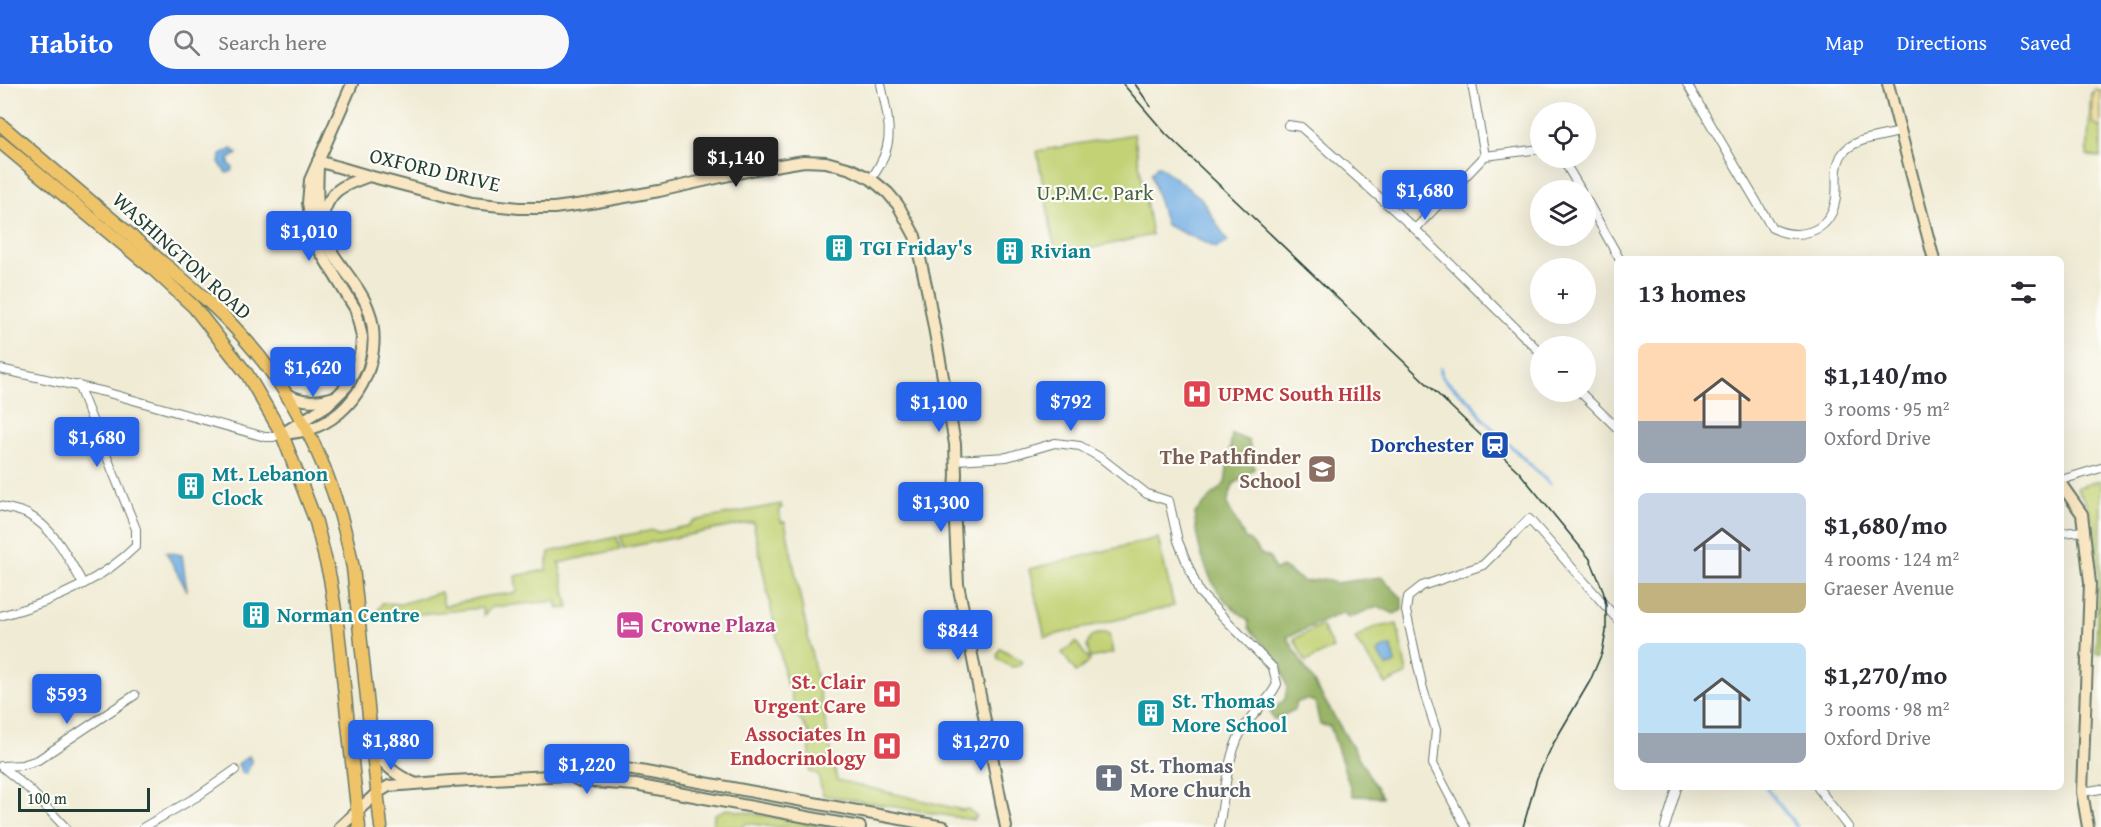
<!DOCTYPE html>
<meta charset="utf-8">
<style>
body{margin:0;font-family:"Gentium Book Plus",serif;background:#f7f7f7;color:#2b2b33;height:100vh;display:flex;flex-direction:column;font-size:22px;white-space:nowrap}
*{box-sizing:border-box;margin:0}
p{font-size:20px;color:#7c7c81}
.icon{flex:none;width:33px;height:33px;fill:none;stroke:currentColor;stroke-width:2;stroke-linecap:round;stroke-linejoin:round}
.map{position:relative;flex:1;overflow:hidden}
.details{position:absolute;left:1614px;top:172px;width:450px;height:534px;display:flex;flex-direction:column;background:#fff;border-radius:9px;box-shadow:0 6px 24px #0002}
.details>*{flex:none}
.fabs{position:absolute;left:1530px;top:18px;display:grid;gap:12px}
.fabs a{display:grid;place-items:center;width:66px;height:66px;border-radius:50%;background:#fff;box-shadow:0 6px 24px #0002;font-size:30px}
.scale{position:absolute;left:18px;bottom:15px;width:132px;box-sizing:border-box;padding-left:6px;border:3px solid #1f3d34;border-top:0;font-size:16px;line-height:21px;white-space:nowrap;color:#1f3d34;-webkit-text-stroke:4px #fdfcf7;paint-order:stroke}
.price{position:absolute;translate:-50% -51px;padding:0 14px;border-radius:6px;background:#2563eb;color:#fff;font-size:20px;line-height:39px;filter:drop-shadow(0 2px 3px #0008)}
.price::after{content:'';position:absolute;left:50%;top:36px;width:18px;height:14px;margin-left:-9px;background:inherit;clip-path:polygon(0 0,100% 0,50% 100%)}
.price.selected{background:#222;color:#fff}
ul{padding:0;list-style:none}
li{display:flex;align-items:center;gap:18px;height:150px;padding:0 24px}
li span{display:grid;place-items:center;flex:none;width:168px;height:120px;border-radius:9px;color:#555}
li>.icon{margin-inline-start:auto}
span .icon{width:72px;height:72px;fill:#fffc;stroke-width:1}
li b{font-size:26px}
h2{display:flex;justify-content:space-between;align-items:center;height:72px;padding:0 24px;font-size:26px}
header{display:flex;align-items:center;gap:36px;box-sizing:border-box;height:84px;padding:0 30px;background:#2563eb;color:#fff}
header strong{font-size:28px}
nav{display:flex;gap:33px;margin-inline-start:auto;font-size:21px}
.search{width:420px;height:54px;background:#f7f7f7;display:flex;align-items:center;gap:15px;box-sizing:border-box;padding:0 21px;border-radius:33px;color:#7c7c81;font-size:22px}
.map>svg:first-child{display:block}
</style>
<header>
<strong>Habito</strong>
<div class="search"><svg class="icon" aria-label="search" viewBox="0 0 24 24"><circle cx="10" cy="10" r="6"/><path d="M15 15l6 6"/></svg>Search here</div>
<nav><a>Map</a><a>Directions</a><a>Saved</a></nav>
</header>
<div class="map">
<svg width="2101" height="743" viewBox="0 0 2101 743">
<rect width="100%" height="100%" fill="#fdfcf7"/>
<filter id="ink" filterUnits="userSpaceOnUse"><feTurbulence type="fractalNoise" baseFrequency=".0167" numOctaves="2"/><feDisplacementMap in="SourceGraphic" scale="12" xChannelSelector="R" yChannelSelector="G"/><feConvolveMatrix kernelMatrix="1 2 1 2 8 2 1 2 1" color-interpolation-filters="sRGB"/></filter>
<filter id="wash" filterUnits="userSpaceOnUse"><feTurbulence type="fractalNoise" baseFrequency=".008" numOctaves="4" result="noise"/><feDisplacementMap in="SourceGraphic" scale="24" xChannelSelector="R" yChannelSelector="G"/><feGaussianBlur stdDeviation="1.35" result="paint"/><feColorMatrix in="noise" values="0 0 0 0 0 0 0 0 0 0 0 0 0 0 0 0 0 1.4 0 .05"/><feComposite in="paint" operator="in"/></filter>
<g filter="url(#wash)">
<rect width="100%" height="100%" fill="#f0ebd4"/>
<g fill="#c2d274" stroke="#708854" stroke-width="1.5">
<path d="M2101,7V73L2087,72L2091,9Z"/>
<path d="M1134,50L1152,151L1056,172L1037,67Z"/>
<path d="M2101,396V569H2096L2098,498L2095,444L2085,417L2076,404Z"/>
<path d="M781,420L782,424H779L781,438H785L837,696L962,726L968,725L977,732L973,736L823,711L818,690L810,688V650L796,630L790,605L787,602L753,438L623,464L620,452L654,446L657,448L688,442L693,437Z"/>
<path d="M617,453L620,465L559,479L569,524L558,525L556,517L491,523L484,532L482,524L378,534L375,532L382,519L401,520L441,508L444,522L487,512L517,509L515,492L546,486L549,468Z"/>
<path d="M1158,454L1174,522L1045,553L1029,485Z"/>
<path d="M1397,540L1407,590L1386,600L1355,555L1374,543Z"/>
<path d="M1321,541L1333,564L1306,578L1294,555Z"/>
<path d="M1103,549L1109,550L1113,569L1090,574L1087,561L1091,552Z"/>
<path d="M1076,558L1090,577L1076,588L1062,569Z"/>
<path d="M1000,564L1022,577L1019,582L1011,583L998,575L997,571Z"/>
<path d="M727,725L829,743H772L746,739L744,743H714L713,737L715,730Z"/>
</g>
<path fill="#99b466" stroke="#5c784d" stroke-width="1.5" d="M1232,350L1249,357L1254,385L1233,401L1227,420L1245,454L1251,458L1262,471L1269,472L1275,486L1282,483L1305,498L1324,495L1335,499L1381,493L1402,514V526L1394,530L1378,522L1348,534L1344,528L1287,553L1382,713L1353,712L1330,642L1320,641L1315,618L1306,615L1296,619L1294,626L1274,636L1270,629L1285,615L1287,603L1281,581L1249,544L1248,536C1240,529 1229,522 1223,514C1205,492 1195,456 1195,429L1225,399Z"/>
<path fill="#eeda9e" stroke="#868c69" stroke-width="1.5" d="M2095,6L2101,8V44L2093,40C2091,31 2090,12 2095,6Z"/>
<g fill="#71ade3" stroke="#48758c" stroke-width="1.5">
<path d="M233,65L237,70L229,75V80L233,84L231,88L226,89L219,78L222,69Z"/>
<path d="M1158,81L1201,114L1228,158L1216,164L1166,141L1151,90Z"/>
<path d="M166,468L182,471L187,507Z"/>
<path d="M1391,562L1395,579L1387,583L1377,568L1384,564Z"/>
<path d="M249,672L252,678L246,690L242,689L238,680Z"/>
</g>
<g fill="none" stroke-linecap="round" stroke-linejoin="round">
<g stroke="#71ade3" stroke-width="3">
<path d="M1441,283V290L1445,296L1472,319L1484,336L1550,400"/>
<path d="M1766,704L1797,743"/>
</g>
</g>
</g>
<g filter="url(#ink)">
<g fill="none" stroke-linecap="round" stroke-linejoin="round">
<g stroke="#687a6c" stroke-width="10">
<g id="street">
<path d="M1472,0L1485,72"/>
<path d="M1687,0L1772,144C1797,156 1828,150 1835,119C1839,104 1833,87 1841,72C1851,54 1881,53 1900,48"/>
<path d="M1288,41L1301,43L1415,145L1540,268"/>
<path d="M1562,74L1581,106"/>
<path d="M871,95C897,59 889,40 881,0"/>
<path d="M1586,115L1620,176"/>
<path d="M1415,145L1485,72L1540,65"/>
<path d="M0,285L105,308L265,353H273L282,350"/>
<path d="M1580,308L1617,344"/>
<path d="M956,376L1007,373L1055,359L1080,362L1101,374L1147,410L1169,417L1178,457L1199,508L1273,584L1277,600C1268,619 1251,630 1241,648C1226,676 1225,712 1219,743"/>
<path d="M2061,396L2101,384"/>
<path d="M0,422C9,425 19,426 27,430C55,445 68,474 83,500"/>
<path d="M2061,449L2085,447"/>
<path d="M0,532C49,519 100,498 136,462V445L78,301"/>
<path d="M1,682L29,705L65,743"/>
<path d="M2,682L22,681L38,676L135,611"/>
<path d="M1818,704L1848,743"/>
<path d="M2082,708L2101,705"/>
<path d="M144,743L198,712L235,686"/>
<path d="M1466,743L1433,680L1436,646L1423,605L1406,527L1408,513L1422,502L1483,481L1529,435L1617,535"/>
<path d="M1665,743L1677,704"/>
</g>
</g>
<g stroke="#687a6c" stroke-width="14">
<g id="secondary">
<path d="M1888,0L1934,176"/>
<path d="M318,77L369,92L472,119L519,124H554L591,119L659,107L756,85L804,77L826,78L851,85L871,95L888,109L898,121L915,152L928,210L955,360L956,391L954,420L958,500L1006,743"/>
<path d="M322,135C329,105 342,102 369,92"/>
<path d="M286,310C303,318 316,319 334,313"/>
<path d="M282,350L329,320L347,302L357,281L361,266L362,253L356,226L321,169L314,153L308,119L310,96L352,0"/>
<path d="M285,350C292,349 300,348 307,346C356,332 384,277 370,230C361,200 334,180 324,151C316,128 317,106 318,83"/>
<path d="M2061,400L2082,430L2090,499L2082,708L2088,743"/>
<path d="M373,664C384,681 395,691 414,699"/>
<path d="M569,691L580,697L635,701L860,743"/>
<path d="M340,743L377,709L389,702L451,697L569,691C589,677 617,684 640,687L944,743"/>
</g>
</g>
<g stroke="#687a6c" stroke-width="15">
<g id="primary">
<path d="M0,40C54,87 109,132 163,179C191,202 219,225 243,253C302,319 337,398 353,484L381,743"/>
<path d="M0,58L154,186L194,223L247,290L282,350L316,438L330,494L338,546L359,743"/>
</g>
</g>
<use href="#street" stroke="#fff" stroke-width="8"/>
<use href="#secondary" stroke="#f9e7c3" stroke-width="10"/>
<use href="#primary" stroke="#efc469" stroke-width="12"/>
<g stroke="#1f3d34" stroke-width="1.5">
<path d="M1123,0L1166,50L1519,388L1590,475L1603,506L1606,521V548L1602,569L1590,597L1553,660L1537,694L1523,743"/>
<path d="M1135,0L1151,23"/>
</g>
</g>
</g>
<defs>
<g id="building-square" transform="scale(1.5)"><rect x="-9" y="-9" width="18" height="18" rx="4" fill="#0f9aa8" stroke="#fdfcf7"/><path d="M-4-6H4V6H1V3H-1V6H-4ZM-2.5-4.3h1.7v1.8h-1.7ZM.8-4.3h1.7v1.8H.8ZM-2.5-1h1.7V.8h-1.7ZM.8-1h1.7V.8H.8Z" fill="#fff"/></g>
<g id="hospital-square" transform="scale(1.5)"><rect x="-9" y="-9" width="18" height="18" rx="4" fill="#e0444e" stroke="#fdfcf7"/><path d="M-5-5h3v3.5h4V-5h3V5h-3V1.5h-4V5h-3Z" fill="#fff"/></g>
<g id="station-square" transform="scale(1.5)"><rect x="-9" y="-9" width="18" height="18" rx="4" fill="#1a4fb4" stroke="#fdfcf7"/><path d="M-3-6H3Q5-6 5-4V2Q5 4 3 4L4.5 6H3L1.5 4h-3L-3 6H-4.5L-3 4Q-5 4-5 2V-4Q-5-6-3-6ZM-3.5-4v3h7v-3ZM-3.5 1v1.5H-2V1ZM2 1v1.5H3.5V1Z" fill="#fff"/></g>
<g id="school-square" transform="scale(1.5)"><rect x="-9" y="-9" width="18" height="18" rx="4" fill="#8d6e63" stroke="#fdfcf7"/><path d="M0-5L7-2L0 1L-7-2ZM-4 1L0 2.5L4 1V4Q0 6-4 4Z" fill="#fff"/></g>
<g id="hotel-square" transform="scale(1.5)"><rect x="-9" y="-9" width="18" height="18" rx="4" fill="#d1479c" stroke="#fdfcf7"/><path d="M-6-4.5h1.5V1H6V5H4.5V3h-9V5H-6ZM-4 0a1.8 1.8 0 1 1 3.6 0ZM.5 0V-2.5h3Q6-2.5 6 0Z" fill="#fff"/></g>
<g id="church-square" transform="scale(1.5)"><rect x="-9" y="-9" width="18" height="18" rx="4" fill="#6b7280" stroke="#fdfcf7"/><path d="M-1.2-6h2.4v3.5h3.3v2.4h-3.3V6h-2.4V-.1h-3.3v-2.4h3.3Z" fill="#fff"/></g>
</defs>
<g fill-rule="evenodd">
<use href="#building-square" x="839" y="164"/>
<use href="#building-square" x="1010" y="167"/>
<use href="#hospital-square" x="1197" y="310"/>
<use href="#station-square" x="1495" y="361"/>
<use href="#school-square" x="1322" y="385"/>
<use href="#building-square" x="191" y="402"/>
<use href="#building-square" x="256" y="531"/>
<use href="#hotel-square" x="630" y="541"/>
<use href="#hospital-square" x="887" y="610"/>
<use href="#building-square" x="1151" y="629"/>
<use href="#hospital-square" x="887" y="662"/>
<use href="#church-square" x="1109" y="694"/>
</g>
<g text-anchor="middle" stroke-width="4.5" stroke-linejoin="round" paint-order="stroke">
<g font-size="21" fill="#1f3d34" stroke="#fdfcf7">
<text transform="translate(435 86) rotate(13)" y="7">OXFORD DRIVE</text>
<text transform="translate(182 172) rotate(42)" y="7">WASHINGTON ROAD</text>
</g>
<g font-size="21" fill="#486244" stroke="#fdfcf7">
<text x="1095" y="116">U.P.M.C. Park</text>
</g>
<g font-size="21" font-weight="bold" fill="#0d838f" stroke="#fdfcf7" text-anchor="start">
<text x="860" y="171">TGI Friday's</text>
<text x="1031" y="174">Rivian</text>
<text x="212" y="397">Mt. Lebanon<tspan x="212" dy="24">Clock</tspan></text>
<text x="277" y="538">Norman Centre</text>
<text x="1172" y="624">St. Thomas<tspan x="1172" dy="24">More School</tspan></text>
</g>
<g font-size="21" font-weight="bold" fill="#be3a42" stroke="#fdfcf7" text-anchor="end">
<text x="1218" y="317" text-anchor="start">UPMC South Hills</text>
<text x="866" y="605">St. Clair<tspan x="866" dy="24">Urgent Care</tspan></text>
<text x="866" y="657">Associates In<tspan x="866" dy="24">Endocrinology</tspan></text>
</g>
<g font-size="21" font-weight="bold" fill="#164399" stroke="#fdfcf7" text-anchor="end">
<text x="1474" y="368">Dorchester</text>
</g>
<g font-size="21" font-weight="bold" fill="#785e54" stroke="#fdfcf7" text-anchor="end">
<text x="1301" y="380">The Pathfinder<tspan x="1301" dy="24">School</tspan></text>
</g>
<g font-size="21" font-weight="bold" fill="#b23c85" stroke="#fdfcf7" text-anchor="start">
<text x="651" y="548">Crowne Plaza</text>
</g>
<g font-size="21" font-weight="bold" fill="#5b616d" stroke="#fdfcf7" text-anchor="start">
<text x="1130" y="689">St. Thomas<tspan x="1130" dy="24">More Church</tspan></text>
</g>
</g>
</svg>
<div class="fabs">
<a><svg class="icon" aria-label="locate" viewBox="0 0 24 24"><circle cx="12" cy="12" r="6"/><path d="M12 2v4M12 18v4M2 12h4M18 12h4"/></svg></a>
<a><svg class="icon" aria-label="layers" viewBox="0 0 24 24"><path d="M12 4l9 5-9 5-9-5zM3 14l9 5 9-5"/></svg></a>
<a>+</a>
<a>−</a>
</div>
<div class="scale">100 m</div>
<b class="price selected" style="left:736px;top:104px">$1,140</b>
<b class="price" style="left:1425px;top:137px">$1,680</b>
<b class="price" style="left:309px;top:178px">$1,010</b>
<b class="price" style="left:313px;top:314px">$1,620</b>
<b class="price" style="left:1071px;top:348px">$792</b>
<b class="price" style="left:939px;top:349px">$1,100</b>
<b class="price" style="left:97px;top:384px">$1,680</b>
<b class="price" style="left:941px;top:449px">$1,300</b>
<b class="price" style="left:958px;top:577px">$844</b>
<b class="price" style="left:67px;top:641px">$593</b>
<b class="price" style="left:391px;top:687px">$1,880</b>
<b class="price" style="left:981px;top:688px">$1,270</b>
<b class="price" style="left:587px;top:711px">$1,220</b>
<section class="details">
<h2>13 homes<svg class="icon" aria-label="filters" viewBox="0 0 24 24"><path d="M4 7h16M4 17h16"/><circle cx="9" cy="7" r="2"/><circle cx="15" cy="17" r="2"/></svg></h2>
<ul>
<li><span style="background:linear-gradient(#ffd9b3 65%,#9aa5b1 0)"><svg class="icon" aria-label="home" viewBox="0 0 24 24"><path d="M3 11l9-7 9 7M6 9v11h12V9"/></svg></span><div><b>$1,140/mo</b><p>3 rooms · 95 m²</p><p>Oxford Drive</p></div></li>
<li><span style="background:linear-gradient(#c9d6e8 75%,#c2b280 0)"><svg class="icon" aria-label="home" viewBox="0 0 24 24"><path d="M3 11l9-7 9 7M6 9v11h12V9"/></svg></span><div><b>$1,680/mo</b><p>4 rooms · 124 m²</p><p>Graeser Avenue</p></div></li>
<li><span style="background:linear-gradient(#bfe0f5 75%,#9aa5b1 0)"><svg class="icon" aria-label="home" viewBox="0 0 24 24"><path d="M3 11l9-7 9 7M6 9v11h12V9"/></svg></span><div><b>$1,270/mo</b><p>3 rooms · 98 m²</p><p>Oxford Drive</p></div></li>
</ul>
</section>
</div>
